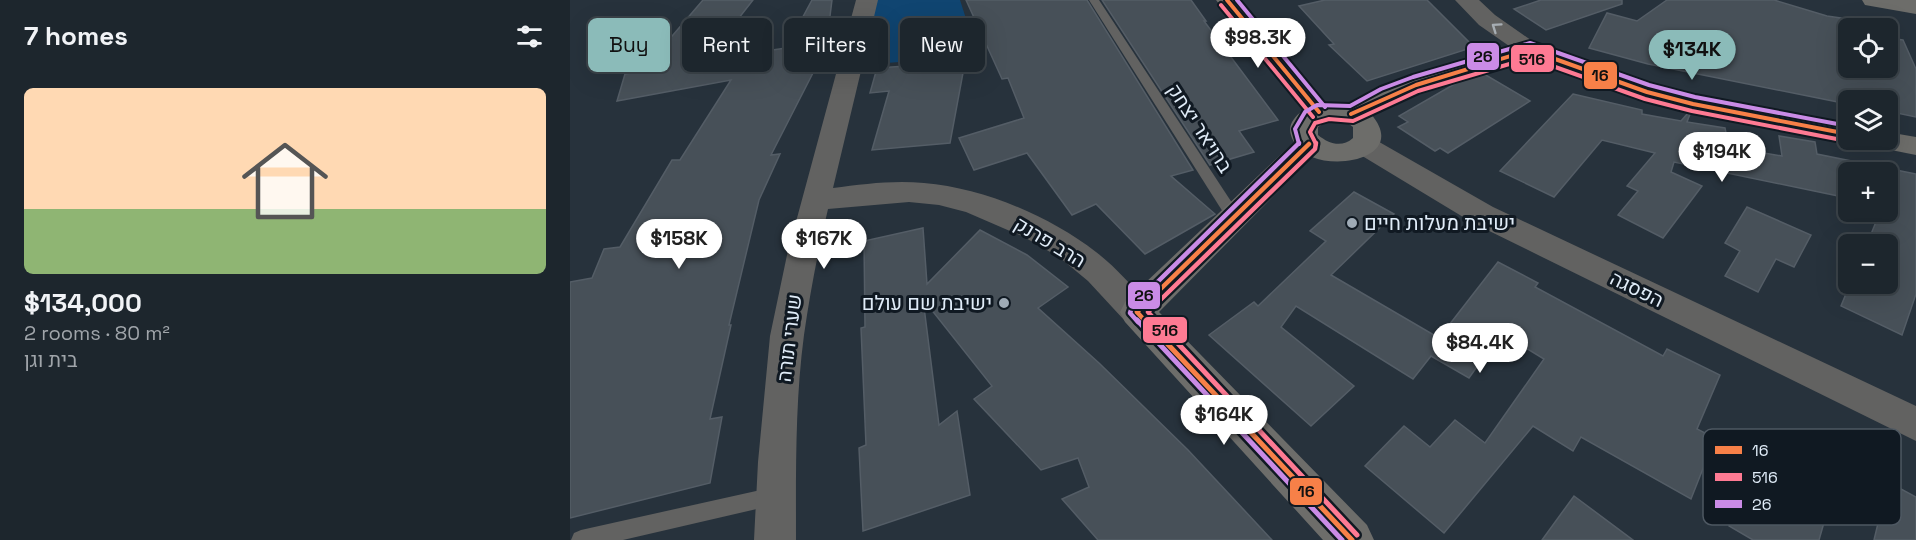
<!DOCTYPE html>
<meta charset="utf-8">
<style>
body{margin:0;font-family:"Space Grotesk",Heebo,sans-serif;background:#252e35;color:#f1f3f6;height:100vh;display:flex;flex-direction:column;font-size:22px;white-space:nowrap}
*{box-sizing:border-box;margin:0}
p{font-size:20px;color:#a0a5aa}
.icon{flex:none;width:33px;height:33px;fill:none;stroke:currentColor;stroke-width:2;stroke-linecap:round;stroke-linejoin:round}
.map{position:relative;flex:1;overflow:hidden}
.drawer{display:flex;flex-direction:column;background:#1d262d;width:570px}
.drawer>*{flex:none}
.guide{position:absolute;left:18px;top:18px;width:570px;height:54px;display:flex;gap:12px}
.fabs{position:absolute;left:1268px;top:18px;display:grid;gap:12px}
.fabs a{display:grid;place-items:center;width:60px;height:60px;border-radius:9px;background:#1d262d;box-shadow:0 6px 24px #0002,0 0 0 2px #3b4349;font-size:30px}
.price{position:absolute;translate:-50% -51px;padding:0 14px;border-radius:21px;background:#fff;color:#222;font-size:20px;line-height:39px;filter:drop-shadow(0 2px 3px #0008)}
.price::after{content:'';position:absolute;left:50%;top:36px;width:18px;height:14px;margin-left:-9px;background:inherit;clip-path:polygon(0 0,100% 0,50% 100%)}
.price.on{background:#8bbbb9;color:#111}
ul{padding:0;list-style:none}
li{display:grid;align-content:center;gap:12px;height:318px;padding:0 24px}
li span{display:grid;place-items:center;height:186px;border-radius:9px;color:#555}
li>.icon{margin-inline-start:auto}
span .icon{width:108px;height:108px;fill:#fffc;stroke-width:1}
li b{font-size:26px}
h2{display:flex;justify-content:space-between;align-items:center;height:72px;padding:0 24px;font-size:26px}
.tag{padding:0 21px;border-radius:9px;background:#1d262d;box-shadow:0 6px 24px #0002,0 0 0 2px #3b4349;font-size:21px;line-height:54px}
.tag.on{background:#8bbbb9;color:#111}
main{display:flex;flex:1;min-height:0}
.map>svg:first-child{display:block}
</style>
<main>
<section class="drawer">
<h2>7 homes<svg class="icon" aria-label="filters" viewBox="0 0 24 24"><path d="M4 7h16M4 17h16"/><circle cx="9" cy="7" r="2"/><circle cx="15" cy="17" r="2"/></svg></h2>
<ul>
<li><span style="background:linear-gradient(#ffd9b3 65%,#8fb573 0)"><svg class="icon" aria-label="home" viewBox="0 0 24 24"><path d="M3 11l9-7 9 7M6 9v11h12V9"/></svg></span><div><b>$134,000</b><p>2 rooms · 80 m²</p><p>בית וגן</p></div></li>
</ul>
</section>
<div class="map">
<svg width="1346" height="540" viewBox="0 0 1346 540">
<rect width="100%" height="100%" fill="#27323c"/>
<path fill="#104571" d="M304,0H390L408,56L290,65Z"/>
<g fill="#475058" stroke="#545d66" stroke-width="1.5" fill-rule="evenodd">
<path d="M133,0H183L136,60L216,48L242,0H262L253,72L243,73L201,155L210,154L189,200L159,325H161L140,419L152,417L140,483L0,518V282L22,278L34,249L50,247L102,160H110L161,80L47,101L55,74L72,71Z"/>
<path d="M396,0H517L623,170L601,176L645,214L575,254L526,204L502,215L457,153L404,170L389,138L454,118L438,78L432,79Z"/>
<path d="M532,0H621L636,21H634L708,120L669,131L684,152L640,165Z"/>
<path d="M755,0H857L904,47L797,81L759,45L764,44L729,6Z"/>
<path d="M971,0H1052V4L976,30L944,9Z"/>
<path d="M1097,0H1204L1257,16L1319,25L1326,39L1333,40L1346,69V117L1317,111V100H1278V104L1078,64L1019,48L1037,13L1067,21ZM1278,28H1317V68H1278Z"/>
<path d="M395,62L380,143L302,150L319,91L300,93L307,68Z"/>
<path d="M914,74L960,101L878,153L870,148L865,151L828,127L838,122L829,116L888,82Z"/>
<path d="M1003,94L1072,110V114L1111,121L1118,113L1120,114L1117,122L1155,128L1159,147L1212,156L1209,136L1245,142L1247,154L1346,174V294L1332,335L1271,306L1280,284H1317V244H1297L1310,212H1317V172H1278V198L1104,162L1101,172L1132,186L1093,238L1048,215L1068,191L1057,186L1085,153L1032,140L984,197L930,171Z"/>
<path d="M784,192L824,214L761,275L869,338L928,262L968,283L965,287L1093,356L1097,349L1150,375L1127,429L1145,438L1121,499L1011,437L1003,451L963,426L874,533L795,466L834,426L860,447L885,420L915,443L974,359L931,333L899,378L861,356L843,379L726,306L711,327L784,386L741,426L639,335L684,302L688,306L756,241L740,231Z"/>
<path d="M1177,207L1241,235L1224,267L1206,259L1188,292L1155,276L1170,251L1155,243Z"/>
<path d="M353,228L357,284L410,230L457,255L498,287L468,308L529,363L618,450L702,540H528L492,499L519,487L508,458L471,470L404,399L422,386L353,299L369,425L387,411L400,495L293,531L289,448L296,445L291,328L295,327L294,241Z"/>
<path d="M1230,430L1274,453L1249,540H1183L1159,526L1185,457L1215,473Z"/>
<path d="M1318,482L1346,497V540H1304Z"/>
<path d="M1004,496L1063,540H972Z"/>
</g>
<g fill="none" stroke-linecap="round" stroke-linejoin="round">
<g fill="#626261" fill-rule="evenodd">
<path d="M519,0H529L668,212L670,216L668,220H658Z"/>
<path d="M204,487L211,490L213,496L211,502L204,505L53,540H1L4,533L11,530Z"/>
</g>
<g fill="#626261" fill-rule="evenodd">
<path d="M286,0H308L263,188C293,184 324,180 354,183C414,188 479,216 526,252C546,267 561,286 579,303L584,312L579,321L567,325L555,321L518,281L489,257L454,237L396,212L369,205L339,202L258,209C248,251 240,293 234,335C225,402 226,472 226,540H184L188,462L200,336L217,255Z"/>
<path d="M885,0H909L925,15L968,45L972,50L968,55L960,57L952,55L909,25Z"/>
<path d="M794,136L804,139L923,207L1346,406V441L903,223L784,151L780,145L784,139Z"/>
</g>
<g fill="#6d6d6a" fill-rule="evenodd">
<path d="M646,0H669L756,103L779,104L806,90L837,78L960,43L1086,86L1123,96L1278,125V140H1288L1278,143L1123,112L1068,98L959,58L855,90L801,114C836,155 773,170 742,157L589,312L797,525L804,540H753L555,322L550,312L555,302L724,142C716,128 721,120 733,110ZM761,119C770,120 776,121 783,127V138C772,148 759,144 748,135V127Z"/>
<path d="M1292,0H1346V14L1295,5Z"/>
<path d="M1317,132L1346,137V155L1301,146L1297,140H1317Z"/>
</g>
<g stroke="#101922" stroke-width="8">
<g id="bus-1-far2">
<path d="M657,0L749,112"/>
<path d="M960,50L1077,92L1123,104L1278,134"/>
<path d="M781,114L846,85L960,50"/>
</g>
</g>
<g stroke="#101922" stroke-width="9">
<g id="bus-1-far1">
<path d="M567,312L576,322"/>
<path d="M567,312L739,144"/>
</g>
</g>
<g stroke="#101922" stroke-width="10">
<path id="bus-1" d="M575,320L782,540"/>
</g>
<g stroke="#101922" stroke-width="8">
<g id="bus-2-far2">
<path d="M651,5L743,117"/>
<path d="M746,144L740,132L745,123L759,119L783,121L848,91L960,58L1075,99L1122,111L1277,141"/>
</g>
</g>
<g stroke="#101922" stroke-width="9">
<path id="bus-2-far1" d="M587,322L578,312L745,149L746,143"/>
</g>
<g stroke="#101922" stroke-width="10">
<path id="bus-2" d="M586,320L787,535"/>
</g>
<g stroke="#101922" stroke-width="8">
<g id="bus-3-far2">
<path d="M667,0L755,107"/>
<path d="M729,144L725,129L735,112L747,105L780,106L811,89L843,77L960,43L1079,85L1125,97L1278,126"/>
</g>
</g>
<g stroke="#101922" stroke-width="9">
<path id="bus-3-far1" d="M568,322L560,313L562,307L729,143"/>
</g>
<g stroke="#101922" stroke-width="10">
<path id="bus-3" d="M567,320L772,540"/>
</g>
<use href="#bus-1-far2" stroke="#f78048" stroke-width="4"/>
<use href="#bus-1-far1" stroke="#f78048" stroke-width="4.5"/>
<use href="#bus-1" stroke="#f78048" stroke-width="5"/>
<use href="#bus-2-far2" stroke="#fe7a93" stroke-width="4"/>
<use href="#bus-2-far1" stroke="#fe7a93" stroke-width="4.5"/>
<use href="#bus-2" stroke="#fe7a93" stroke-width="5"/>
<use href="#bus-3-far2" stroke="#ca8be6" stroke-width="4"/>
<use href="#bus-3-far1" stroke="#ca8be6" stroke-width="4.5"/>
<use href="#bus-3" stroke="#ca8be6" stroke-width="5"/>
</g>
<defs><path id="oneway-chevron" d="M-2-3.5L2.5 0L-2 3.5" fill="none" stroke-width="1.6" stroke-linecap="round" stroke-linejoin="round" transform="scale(1.5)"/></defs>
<use stroke="#a7aeb4" href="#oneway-chevron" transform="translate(926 27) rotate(-145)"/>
<g fill="#9fabb6" stroke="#101922" stroke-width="2">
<circle cx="782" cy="223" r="6"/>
<circle cx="434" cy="303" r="6"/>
</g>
<g text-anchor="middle" stroke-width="6" stroke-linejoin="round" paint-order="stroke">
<g font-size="20" fill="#e0ecf8" stroke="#101922">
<text transform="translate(630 128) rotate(57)" y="7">ברויאר יצחק</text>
<text transform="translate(480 242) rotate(31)" y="7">הרב פרנק</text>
<text transform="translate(1067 289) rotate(26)" y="7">הפסגה</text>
<text transform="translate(219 338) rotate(-83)" y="7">שערי תורה</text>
</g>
<g font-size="20" fill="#e0ecf8" stroke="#101922" text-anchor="start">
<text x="794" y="230">ישיבת מעלות חיים</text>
<text x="422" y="310" text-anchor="end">ישיבת שם עולם</text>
</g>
</g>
<rect x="1133" y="429" width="198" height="96" rx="9" fill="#101922" stroke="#4e5862" stroke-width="1.5"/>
<rect x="1145" y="446" width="27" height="8" fill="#f78048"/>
<rect x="1145" y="473" width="27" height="8" fill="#fe7a93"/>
<rect x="1145" y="500" width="27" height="8" fill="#ca8be6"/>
<g font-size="16" fill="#e0ecf8">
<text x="1182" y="456">16</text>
<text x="1182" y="483">516</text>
<text x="1182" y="510">26</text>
</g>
<g stroke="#101922" stroke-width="2">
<rect x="896" y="42" width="34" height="29" rx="6" fill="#ca8be6"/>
<rect x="940" y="44" width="45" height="29" rx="6" fill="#fe7a93"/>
<rect x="1013" y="61" width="35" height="29" rx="6" fill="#f78048"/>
<rect x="557" y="281" width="34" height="29" rx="6" fill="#ca8be6"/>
<rect x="572" y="316" width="46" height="28" rx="6" fill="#fe7a93"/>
<rect x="719" y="477" width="34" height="29" rx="6" fill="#f78048"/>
</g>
<g font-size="16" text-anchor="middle" font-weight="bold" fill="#111">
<text x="913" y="62">26</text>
<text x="962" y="65">516</text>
<text x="1030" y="81">16</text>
<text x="574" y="301">26</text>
<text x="595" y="336">516</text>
<text x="736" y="497">16</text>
</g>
</svg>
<div class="fabs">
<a><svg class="icon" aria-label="locate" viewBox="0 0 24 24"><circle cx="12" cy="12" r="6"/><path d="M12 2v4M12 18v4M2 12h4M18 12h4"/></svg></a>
<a><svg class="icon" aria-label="layers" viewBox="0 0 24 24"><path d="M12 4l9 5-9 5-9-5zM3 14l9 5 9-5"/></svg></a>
<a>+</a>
<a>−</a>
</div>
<b class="price" style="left:688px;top:69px">$98.3K</b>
<b class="price on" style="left:1122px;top:81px">$134K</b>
<b class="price" style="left:1152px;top:183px">$194K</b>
<b class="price" style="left:109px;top:270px">$158K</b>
<b class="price" style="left:254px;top:270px">$167K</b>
<b class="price" style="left:910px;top:374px">$84.4K</b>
<b class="price" style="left:654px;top:446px">$164K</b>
<div class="guide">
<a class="tag on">Buy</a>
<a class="tag">Rent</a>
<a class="tag">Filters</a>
<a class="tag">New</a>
</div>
</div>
</main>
